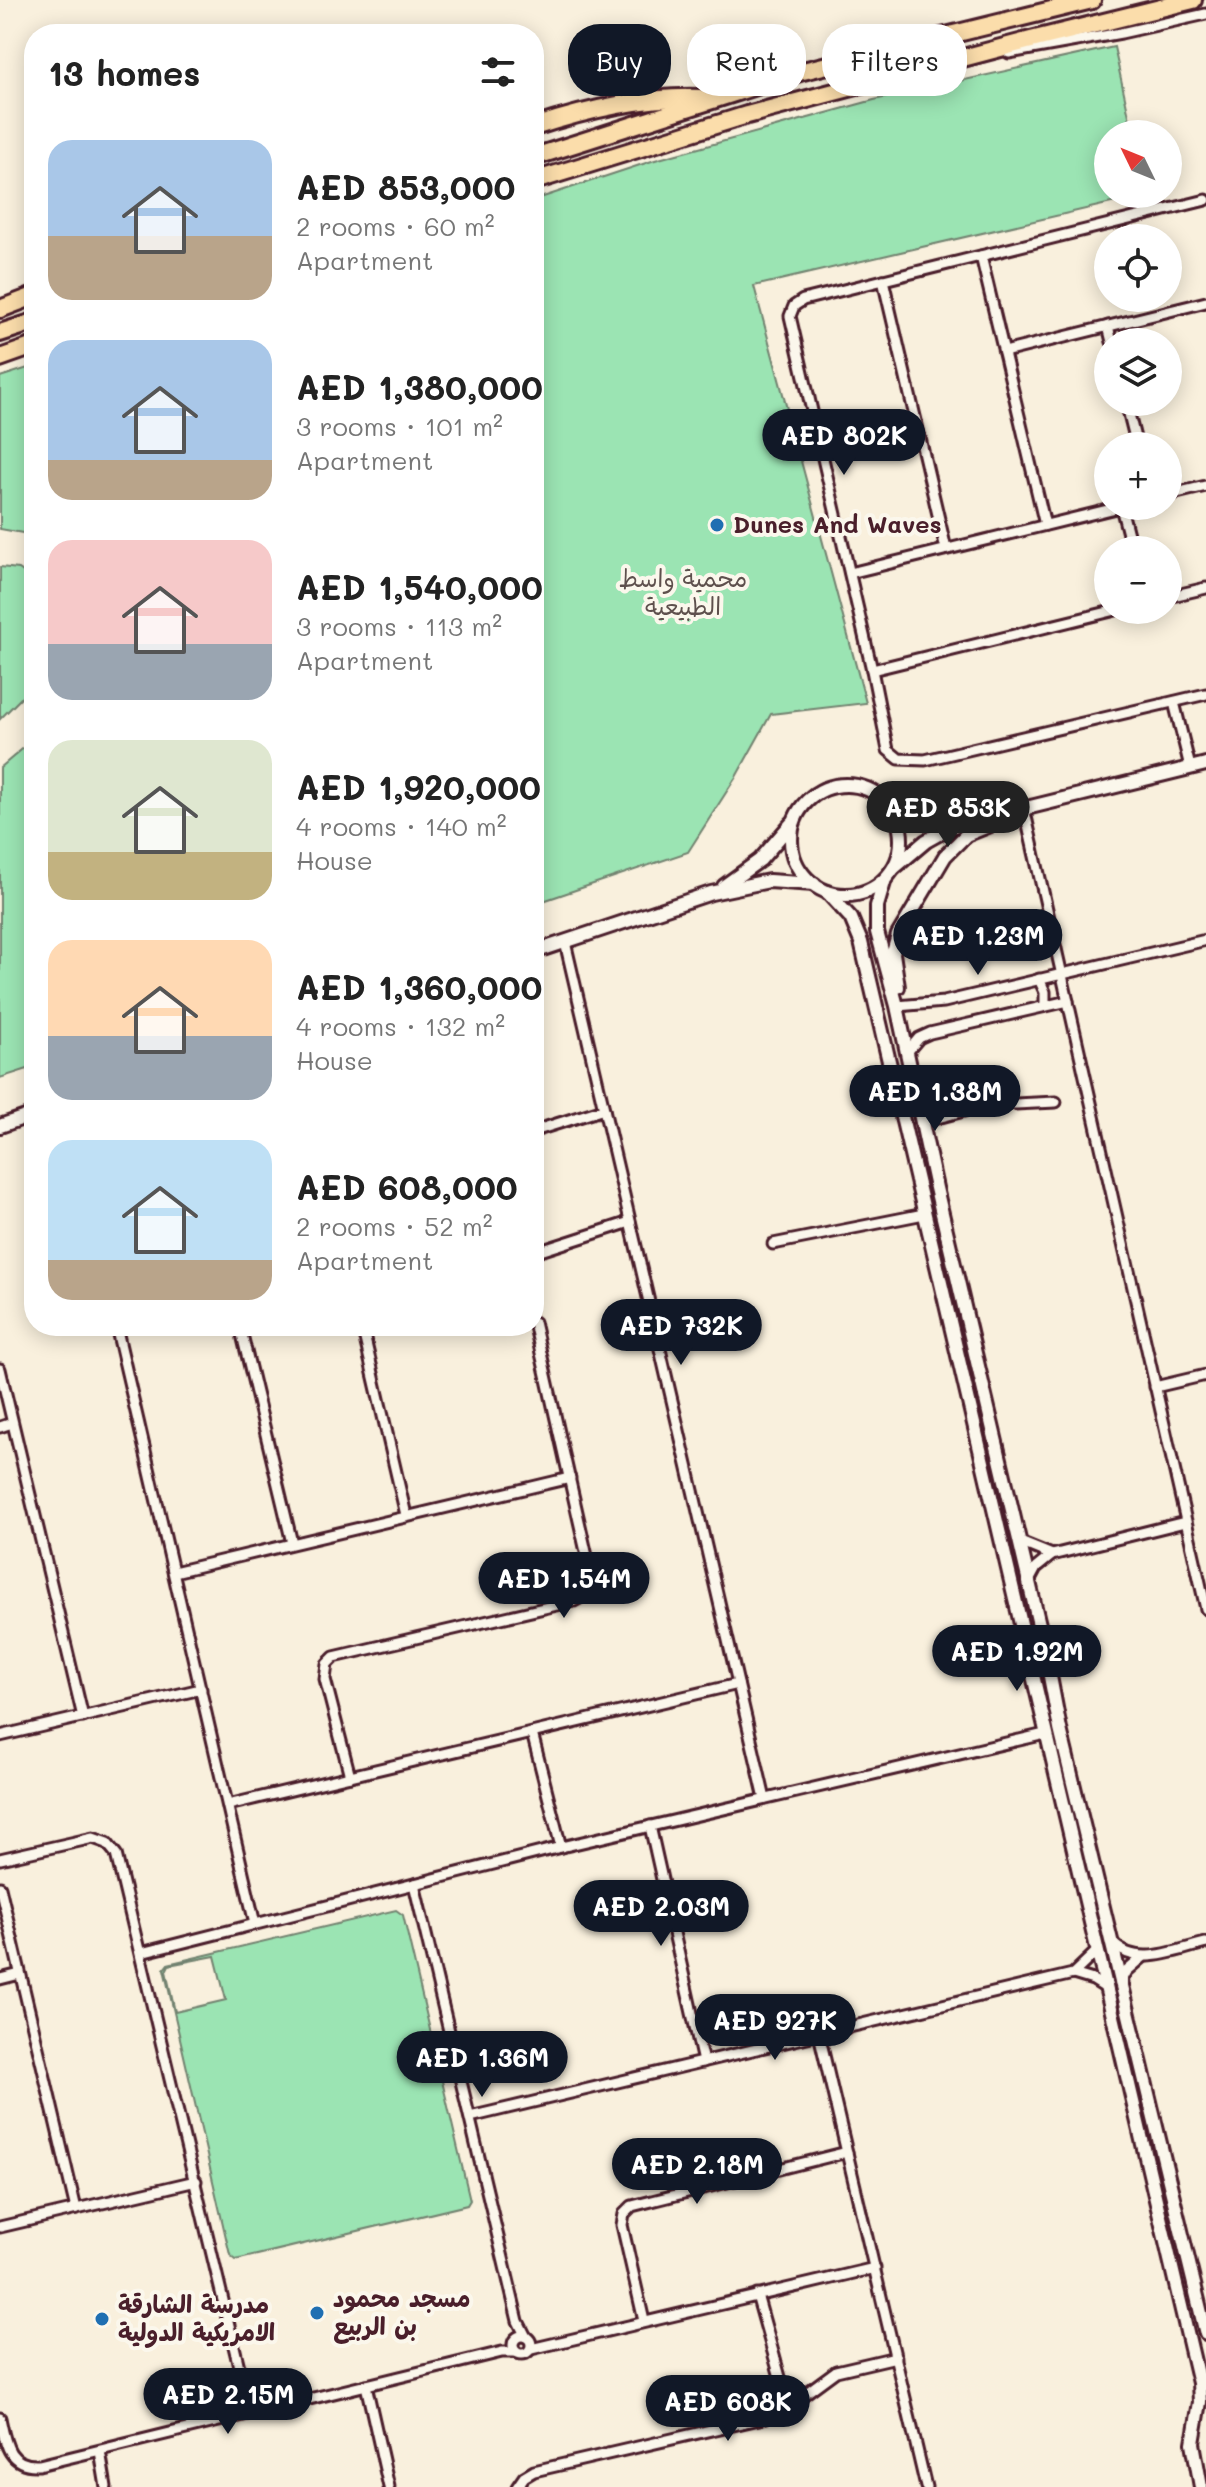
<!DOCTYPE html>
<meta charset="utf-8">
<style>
body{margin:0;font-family:Mali,"Playpen Sans Arabic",sans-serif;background:#f6f6f6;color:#222;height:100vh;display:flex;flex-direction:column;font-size:30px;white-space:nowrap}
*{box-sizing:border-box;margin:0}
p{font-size:26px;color:#767676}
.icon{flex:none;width:44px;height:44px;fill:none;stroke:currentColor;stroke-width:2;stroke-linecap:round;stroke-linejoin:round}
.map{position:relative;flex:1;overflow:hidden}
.sheet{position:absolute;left:24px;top:24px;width:520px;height:1312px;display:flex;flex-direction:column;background:#fff;border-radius:32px;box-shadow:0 4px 20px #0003}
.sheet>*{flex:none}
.guide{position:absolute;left:568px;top:24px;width:518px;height:72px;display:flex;gap:16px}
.needle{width:52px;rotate:313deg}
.buttons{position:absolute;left:1094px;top:120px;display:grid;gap:16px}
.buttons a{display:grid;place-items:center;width:88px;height:88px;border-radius:50%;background:#fff;box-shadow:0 4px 20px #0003;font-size:40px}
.price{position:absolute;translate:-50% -68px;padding:0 18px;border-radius:28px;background:#111827;color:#fff;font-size:26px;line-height:52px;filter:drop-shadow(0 2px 4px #0008)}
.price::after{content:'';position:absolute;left:50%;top:48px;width:24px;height:18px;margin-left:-12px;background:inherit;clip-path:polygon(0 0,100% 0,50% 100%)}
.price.selected{background:#222;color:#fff}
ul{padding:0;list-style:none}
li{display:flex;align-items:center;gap:24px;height:200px;padding:0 24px}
li span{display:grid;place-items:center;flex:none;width:224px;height:160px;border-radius:24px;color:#555}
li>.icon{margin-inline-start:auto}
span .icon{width:96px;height:96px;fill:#fffc;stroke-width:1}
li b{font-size:34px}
h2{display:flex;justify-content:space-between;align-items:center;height:96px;padding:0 24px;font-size:34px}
.chip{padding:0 28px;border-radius:32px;background:#fff;box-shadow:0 4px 20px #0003;font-size:28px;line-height:72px}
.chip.selected{background:#111827;color:#fff}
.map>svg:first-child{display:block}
</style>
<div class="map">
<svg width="1206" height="2487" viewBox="0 0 1206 2487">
<rect width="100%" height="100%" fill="#f9f0dd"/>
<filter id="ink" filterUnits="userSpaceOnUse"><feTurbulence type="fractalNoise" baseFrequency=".0125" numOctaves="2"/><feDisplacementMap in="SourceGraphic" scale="16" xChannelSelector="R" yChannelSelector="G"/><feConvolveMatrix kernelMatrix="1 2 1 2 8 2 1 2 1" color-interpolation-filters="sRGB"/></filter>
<g filter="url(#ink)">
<g fill="#9be4b3" stroke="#72826f" stroke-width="2" fill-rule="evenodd">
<path d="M1114,47L1133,134H1108V194L1146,195L754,286L866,703L771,714L736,777L688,852L534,904V200L655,160L874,100Z"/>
<path d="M34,366V535L0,529V377Z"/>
<path d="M0,567L19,569L34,580V685L0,719Z"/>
<path d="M34,739V1067L0,1078V768Z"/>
<path d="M396,1910L403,1915L470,2200L467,2205L236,2260L230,2255L164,1969L168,1964ZM215,1956L226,2000L175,2012L166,1971L169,1965Z"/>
</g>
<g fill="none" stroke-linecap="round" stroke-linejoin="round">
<g stroke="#4a1f2b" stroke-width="15">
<g id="street">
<path d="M1009,53L1121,33L1206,14"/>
<path d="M1206,200L803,300L794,306L790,316L872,670L888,750L899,759L925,760L1206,694"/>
<path d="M981,256L1045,525"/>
<path d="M883,280L946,549"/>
<path d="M1108,326L1112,342"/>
<path d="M1004,352L1206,302"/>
<path d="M1126,402L1137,446"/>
<path d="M1168,495L1206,486"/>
<path d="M1121,507L1132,550"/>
<path d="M850,573L1124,506"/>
<path d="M1168,597L1206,588"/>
<path d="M872,670L1116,610"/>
<path d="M1174,702L1190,767"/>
<path d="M1024,808L1206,1609"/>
<path d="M565,942L765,1799"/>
<path d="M1039,979L1045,992V1006"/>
<path d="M897,1006L944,1002L1206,940"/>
<path d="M908,1051L919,1038L930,1033L1068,1001"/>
<path d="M922,1122L1002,1101L1015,1104L1056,1102"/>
<path d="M534,1131L604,1109"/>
<path d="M773,1244L924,1214"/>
<path d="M534,1253L630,1222"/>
<path d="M116,1326L255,1924"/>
<path d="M240,1326L292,1543"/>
<path d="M362,1326L406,1515"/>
<path d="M0,1369L83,1717"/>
<path d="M1155,1387L1206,1375"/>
<path d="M0,1427L12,1423"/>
<path d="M1020,1542L1052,1555"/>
<path d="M174,1572L570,1478"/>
<path d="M1029,1581L1036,1568L1052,1555L1185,1522"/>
<path d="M532,1733L561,1847"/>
<path d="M0,1736L201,1689"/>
<path d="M350,1776L325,1679L327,1664L334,1657L574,1601C586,1596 591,1587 591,1574L534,1322"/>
<path d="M228,1805L738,1684"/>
<path d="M650,1826L703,2062"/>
<path d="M0,1859L93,1838L107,1843L116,1854L250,2413"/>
<path d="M414,1884L518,2321L526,2337"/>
<path d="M0,1887L76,2209"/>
<path d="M1112,1942C1136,1969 1176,1950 1206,1943"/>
<path d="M141,1953L561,1847L1045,1734"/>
<path d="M1073,1974L1093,1980L1104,1987"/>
<path d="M0,1979L20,1974"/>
<path d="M1120,1984L1127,1971L1143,1957"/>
<path d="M819,2034L926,2487"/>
<path d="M470,2117L1073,1974L1096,1952"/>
<path d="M0,2227L196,2181"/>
<path d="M644,2321L622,2225L624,2214L632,2206L847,2152"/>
<circle cx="522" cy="2345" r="9"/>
<path d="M531,2349L875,2268"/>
<path d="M366,2385L389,2487"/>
<path d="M785,2401L798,2399L836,2371L896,2357"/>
<path d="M0,2418C5,2442 8,2467 39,2465L502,2352H516"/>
<path d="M100,2451L106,2487"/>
<path d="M517,2487L524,2477L534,2471L776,2415L783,2406L785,2395L757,2295"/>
</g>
</g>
<g stroke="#4a1f2b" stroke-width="18">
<g id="secondary">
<circle cx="846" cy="840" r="55"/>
<path d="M882,797L927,812L977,815"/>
<path d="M894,868L926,841L953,826L1206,764"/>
<path d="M885,879L877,906V932L897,1006L936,1188L1045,1650L1060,1729L1206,2334"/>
<path d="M724,886L760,860L792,823"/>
<path d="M827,892L851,918L861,942L1199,2383L1200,2402L1193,2443L1201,2487"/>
<path d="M534,952L711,893L769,881L814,884"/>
<path d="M898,987L893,953L898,935L945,856L966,835L1013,816"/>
<path d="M0,1126L34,1114"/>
</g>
</g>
<g stroke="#4a1f2b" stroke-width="22">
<g id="highway">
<path d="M534,127C586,110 645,96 700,98"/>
<path d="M534,157L803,71L1092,0"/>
<path d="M534,181L747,115L1031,40L1193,0"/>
<path d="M0,309L34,296"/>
<path d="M0,333L34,322"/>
<path d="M0,358L34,346"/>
</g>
</g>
<use href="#street" stroke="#fbf7ec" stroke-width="9"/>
<use href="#secondary" stroke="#fbf7ec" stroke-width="12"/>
<use href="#highway" stroke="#fbddab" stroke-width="16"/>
</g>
</g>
<g fill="#1f6fb2" stroke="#fbf7ec" stroke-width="3">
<circle cx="717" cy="525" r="8"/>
<circle cx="317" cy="2313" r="8"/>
<circle cx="102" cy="2319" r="8"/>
</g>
<g text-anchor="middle" stroke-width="8" stroke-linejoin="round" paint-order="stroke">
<g font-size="24" font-weight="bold" fill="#4a1f2b" stroke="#fbf7ec" text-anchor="start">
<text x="733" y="533">Dunes And Waves</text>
<text x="333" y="2307">مسجد محمود<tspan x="333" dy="28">بن الربيع</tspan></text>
<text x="118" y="2313">مدرسة الشارقة<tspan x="118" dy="28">الامريكية الدولية</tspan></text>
</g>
<g font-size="24" fill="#5e504d" stroke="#fbf7ec">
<text x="683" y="587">محمية واسط<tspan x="683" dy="28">الطبيعية</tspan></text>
</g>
</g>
</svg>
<div class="buttons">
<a><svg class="needle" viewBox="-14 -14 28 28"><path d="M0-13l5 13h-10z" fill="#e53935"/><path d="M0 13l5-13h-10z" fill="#767676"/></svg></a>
<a><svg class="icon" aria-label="locate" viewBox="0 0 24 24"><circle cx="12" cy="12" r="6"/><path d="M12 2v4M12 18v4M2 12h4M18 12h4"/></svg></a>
<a><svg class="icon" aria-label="layers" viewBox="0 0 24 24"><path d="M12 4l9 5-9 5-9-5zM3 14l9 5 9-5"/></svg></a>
<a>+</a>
<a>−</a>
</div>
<b class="price" style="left:844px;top:477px">AED 802K</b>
<b class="price selected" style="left:948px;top:849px">AED 853K</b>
<b class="price" style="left:978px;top:977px">AED 1.23M</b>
<b class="price" style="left:935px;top:1133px">AED 1.38M</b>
<b class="price" style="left:681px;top:1367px">AED 732K</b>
<b class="price" style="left:564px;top:1620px">AED 1.54M</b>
<b class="price" style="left:1017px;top:1693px">AED 1.92M</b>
<b class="price" style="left:661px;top:1948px">AED 2.03M</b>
<b class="price" style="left:775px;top:2062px">AED 927K</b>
<b class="price" style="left:482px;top:2099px">AED 1.36M</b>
<b class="price" style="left:697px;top:2206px">AED 2.18M</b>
<b class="price" style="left:228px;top:2436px">AED 2.15M</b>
<b class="price" style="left:728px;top:2443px">AED 608K</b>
<div class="guide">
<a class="chip selected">Buy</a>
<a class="chip">Rent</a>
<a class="chip">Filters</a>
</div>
<section class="sheet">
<h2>13 homes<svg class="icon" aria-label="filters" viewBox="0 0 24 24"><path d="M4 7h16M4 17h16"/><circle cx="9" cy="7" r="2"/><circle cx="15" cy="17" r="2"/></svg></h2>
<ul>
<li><span style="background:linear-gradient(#a9c7e8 60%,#b9a48a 0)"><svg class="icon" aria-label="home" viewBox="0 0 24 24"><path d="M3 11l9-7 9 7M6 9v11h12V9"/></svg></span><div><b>AED 853,000</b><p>2 rooms · 60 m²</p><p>Apartment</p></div></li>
<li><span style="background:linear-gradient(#a9c7e8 75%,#b9a48a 0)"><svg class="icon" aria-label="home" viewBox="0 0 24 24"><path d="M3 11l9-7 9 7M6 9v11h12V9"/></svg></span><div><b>AED 1,380,000</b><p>3 rooms · 101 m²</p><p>Apartment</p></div></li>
<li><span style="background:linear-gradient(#f6c9c9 65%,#9aa5b1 0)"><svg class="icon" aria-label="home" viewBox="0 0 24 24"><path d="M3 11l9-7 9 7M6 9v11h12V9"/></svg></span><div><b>AED 1,540,000</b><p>3 rooms · 113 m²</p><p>Apartment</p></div></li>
<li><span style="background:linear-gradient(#dfe7d0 70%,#c2b280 0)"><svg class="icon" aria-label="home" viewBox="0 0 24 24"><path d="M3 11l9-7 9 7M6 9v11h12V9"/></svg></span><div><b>AED 1,920,000</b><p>4 rooms · 140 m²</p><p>House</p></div></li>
<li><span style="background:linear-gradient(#ffd9b3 60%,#9aa5b1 0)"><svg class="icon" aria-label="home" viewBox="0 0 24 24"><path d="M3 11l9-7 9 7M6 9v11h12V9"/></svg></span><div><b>AED 1,360,000</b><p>4 rooms · 132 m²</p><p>House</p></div></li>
<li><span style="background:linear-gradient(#bfe0f5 75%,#b9a48a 0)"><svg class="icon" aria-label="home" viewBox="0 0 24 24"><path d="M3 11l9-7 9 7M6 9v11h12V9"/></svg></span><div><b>AED 608,000</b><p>2 rooms · 52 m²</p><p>Apartment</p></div></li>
</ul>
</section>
</div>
